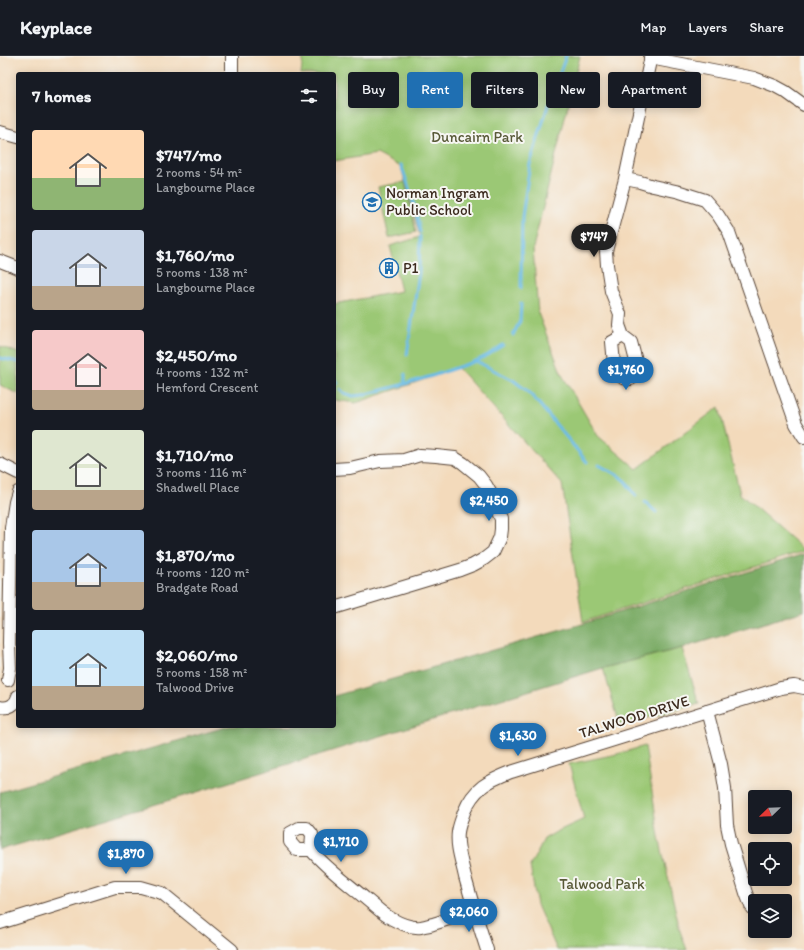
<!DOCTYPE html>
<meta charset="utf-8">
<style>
body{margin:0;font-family:Itim,sans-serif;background:#242831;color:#f1f3f6;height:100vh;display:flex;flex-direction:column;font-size:15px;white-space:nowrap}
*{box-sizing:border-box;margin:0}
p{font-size:13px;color:#9ea1a6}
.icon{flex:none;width:22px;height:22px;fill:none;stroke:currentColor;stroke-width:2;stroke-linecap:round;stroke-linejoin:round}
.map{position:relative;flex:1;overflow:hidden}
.drawer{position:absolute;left:16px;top:16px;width:320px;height:656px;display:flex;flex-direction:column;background:#171b24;border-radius:4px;box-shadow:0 2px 10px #0003}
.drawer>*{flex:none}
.guide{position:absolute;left:348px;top:16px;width:380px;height:36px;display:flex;gap:8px}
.needle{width:26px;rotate:247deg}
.tools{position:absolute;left:748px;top:734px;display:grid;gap:8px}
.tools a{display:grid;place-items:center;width:44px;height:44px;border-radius:4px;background:#171b24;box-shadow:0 2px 10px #0003;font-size:20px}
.price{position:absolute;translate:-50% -34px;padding:0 9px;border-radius:14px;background:#1f6fb2;color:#fff;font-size:13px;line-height:26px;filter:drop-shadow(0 1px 2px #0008)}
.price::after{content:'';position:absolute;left:50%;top:24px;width:12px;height:9px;margin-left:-6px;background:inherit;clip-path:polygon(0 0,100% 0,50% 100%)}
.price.selected{background:#222;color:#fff}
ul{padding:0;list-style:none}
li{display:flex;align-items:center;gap:12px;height:100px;padding:0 16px}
li span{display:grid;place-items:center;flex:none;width:112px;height:80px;border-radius:4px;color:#555}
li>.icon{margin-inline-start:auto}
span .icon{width:48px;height:48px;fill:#fffc;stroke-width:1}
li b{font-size:17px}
h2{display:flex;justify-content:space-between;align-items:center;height:48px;padding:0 16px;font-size:17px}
.tag{padding:0 14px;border-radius:4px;background:#171b24;box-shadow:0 2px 10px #0003;font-size:14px;line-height:36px}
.tag.selected{background:#1f6fb2;color:#fff}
header{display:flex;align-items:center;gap:24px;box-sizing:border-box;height:56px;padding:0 20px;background:#171b24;border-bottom:1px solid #363941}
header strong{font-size:19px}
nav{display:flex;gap:22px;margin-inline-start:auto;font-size:14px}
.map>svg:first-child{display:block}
</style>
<header>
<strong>Keyplace</strong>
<nav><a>Map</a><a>Layers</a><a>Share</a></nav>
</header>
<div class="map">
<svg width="804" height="894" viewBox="0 0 804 894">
<rect width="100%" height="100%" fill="#f6f6f2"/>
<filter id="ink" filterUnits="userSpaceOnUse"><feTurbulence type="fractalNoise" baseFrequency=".025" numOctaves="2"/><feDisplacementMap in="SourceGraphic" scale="8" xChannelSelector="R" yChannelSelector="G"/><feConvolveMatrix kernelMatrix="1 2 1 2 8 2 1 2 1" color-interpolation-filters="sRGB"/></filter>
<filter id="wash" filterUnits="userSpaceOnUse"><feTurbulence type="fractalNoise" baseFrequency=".012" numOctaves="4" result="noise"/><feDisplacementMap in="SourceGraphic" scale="16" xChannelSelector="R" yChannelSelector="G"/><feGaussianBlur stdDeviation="0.9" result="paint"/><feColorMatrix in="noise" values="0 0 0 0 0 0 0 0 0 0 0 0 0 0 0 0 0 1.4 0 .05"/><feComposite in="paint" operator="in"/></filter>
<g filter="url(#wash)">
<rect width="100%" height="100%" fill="#f3dabb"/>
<g fill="#9bc875" stroke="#6b794a">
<path d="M303,0H580L533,192L538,257L562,319L598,380L637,413L719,351L740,438L804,494V495L583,566L562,428L458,312L356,347L334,344V248L401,235L390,190L420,181L401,111L377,98L334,105V18H301Z"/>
<path d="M405,126L416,176L389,182L378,131Z"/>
<path d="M0,290L18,297V338L0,329Z"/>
<path d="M682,592L699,648L620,669L603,612Z"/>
<path d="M645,690L659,781L680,875L687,894H557L537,849L530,810L544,783L556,776L584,763L569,708L617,698Z"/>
</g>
<path fill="#7cac66" stroke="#5c6b42" d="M804,498V555L682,592L603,612L194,737L0,794V736L229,670H334V640L579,569Z"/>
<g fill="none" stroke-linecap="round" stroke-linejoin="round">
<g stroke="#6cbce7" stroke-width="3">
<path d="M401,109C409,130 416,153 420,176"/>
<path d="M521,232L522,161L530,108L549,46L566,0"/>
<path d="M513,279L520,265L521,247"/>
<path d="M407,299L419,216L420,180"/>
<path d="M0,302L18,306"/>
<path d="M476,305L513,324L530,337L587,406"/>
<path d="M334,322L337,327"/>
<path d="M405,328V318"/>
<path d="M340,333L344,337L353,340L363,339L405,328L435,319L476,305L488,299L503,289"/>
<path d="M599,409L619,420L625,425L636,440"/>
<path d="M645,446L656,456"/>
</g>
</g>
</g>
<g filter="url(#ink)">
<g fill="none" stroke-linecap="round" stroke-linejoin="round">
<g stroke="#574436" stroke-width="14">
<g id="minor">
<path d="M650,2L754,22L775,30L786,36L804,49"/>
<path d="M232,18V0"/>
<path d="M0,76L18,81"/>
<path d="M625,123L640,126L653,130L680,136L705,144L718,159L729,176L796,368L804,381"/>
<path d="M0,205L18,212"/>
<path d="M623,280L612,286L614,308L617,315L623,322L631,323L638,313L631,286L623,280L619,269L620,258L611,235L607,209L606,195L625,123L651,0"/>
<path d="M0,408L18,417"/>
<path d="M334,413L350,412L380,405L404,404L420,399L436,400L455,402L463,407L479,420L486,429L495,445L497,454L501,463V473L500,481L493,496L484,503L473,509L460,514L334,552"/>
<path d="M8,624L10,612L9,587L11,472L15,446L18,436"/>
<path d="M0,651C8,653 16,649 18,640"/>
<path d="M707,655L721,708L725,732L727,769L731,788L746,837L751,850L755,855"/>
<path d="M311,794H297L290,786V777L299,772H307L312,778L311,794C327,813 347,827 366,843C375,850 382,858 392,863C401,868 412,872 421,871C425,870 430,869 433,868C447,864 460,859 474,853"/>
<path d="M0,867L115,831H141L162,837L232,894"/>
<path d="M487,894C479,870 472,846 465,821C462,806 456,791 458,776C459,769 462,762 464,756C474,732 488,725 511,716L781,632L794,630L804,632"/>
</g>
</g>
<use href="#minor" stroke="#fff" stroke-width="12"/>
</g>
</g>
<defs>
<g id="school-ring" transform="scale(1)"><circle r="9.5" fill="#f6f6f2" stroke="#1f6fb2" stroke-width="1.5"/><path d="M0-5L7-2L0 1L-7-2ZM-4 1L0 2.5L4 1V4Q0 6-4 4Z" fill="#1f6fb2"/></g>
<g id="building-ring" transform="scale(1)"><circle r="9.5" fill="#f6f6f2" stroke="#1f6fb2" stroke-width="1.5"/><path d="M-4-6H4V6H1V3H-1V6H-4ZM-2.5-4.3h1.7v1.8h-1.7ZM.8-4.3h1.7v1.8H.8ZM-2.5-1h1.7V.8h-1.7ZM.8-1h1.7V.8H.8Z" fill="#1f6fb2"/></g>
</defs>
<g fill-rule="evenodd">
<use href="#school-ring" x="372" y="146"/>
<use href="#building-ring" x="389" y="212"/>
</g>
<g text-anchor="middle" stroke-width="4" stroke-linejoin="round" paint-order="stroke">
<g font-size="15" fill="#585938" stroke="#f6f6f2">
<text x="477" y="86">Duncairn Park</text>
<text x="602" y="833">Talwood Park</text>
</g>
<g font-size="15" fill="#3b2a1e" stroke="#f6f6f2" text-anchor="start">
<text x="386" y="142">Norman Ingram<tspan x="386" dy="17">Public School</tspan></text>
<text x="403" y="217">P1</text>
</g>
<g font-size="15" fill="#3b2a1e" stroke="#f6f6f2">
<text transform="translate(634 661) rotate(-17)" y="5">TALWOOD DRIVE</text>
</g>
</g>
</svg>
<div class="tools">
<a><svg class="needle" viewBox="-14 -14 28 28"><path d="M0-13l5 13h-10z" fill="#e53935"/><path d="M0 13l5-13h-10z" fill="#9ea1a6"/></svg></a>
<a><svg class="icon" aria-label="locate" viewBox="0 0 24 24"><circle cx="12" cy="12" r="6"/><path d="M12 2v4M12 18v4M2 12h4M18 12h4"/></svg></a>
<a><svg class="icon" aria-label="layers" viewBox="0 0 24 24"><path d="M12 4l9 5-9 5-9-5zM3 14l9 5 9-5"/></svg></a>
</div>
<b class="price selected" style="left:594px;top:202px">$747</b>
<b class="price" style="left:626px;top:335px">$1,760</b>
<b class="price" style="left:489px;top:466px">$2,450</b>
<b class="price" style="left:518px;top:701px">$1,630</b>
<b class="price" style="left:341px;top:807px">$1,710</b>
<b class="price" style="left:126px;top:819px">$1,870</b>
<b class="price" style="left:469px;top:877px">$2,060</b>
<div class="guide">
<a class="tag">Buy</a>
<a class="tag selected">Rent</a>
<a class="tag">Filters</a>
<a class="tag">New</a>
<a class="tag">Apartment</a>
</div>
<section class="drawer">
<h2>7 homes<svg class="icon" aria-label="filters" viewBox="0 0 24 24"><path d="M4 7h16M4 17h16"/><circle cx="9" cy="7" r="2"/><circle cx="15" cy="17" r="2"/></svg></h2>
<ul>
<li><span style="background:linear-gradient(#ffd9b3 60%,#8fb573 0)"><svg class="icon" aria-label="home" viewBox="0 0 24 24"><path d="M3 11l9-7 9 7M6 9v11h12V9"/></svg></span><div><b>$747/mo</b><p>2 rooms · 54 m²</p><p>Langbourne Place</p></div></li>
<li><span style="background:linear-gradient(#c9d6e8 70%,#b9a48a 0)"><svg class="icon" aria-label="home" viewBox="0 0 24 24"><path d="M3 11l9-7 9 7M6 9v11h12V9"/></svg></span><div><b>$1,760/mo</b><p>5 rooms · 138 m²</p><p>Langbourne Place</p></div></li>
<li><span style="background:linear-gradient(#f6c9c9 75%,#b9a48a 0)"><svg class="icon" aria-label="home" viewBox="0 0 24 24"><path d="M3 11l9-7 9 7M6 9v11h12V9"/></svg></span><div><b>$2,450/mo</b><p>4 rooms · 132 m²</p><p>Hemford Crescent</p></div></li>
<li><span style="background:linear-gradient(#dfe7d0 75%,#b9a48a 0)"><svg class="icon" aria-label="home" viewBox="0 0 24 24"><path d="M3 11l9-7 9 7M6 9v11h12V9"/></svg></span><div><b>$1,710/mo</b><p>3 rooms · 116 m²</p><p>Shadwell Place</p></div></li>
<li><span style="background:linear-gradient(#a9c7e8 65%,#b9a48a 0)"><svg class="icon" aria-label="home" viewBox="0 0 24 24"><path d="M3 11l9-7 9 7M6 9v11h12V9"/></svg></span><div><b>$1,870/mo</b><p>4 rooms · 120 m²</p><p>Bradgate Road</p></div></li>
<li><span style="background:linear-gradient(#bfe0f5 70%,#b9a48a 0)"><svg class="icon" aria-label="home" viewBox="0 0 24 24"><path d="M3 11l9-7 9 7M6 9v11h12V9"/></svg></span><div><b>$2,060/mo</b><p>5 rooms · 158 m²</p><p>Talwood Drive</p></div></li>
</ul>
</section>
</div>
